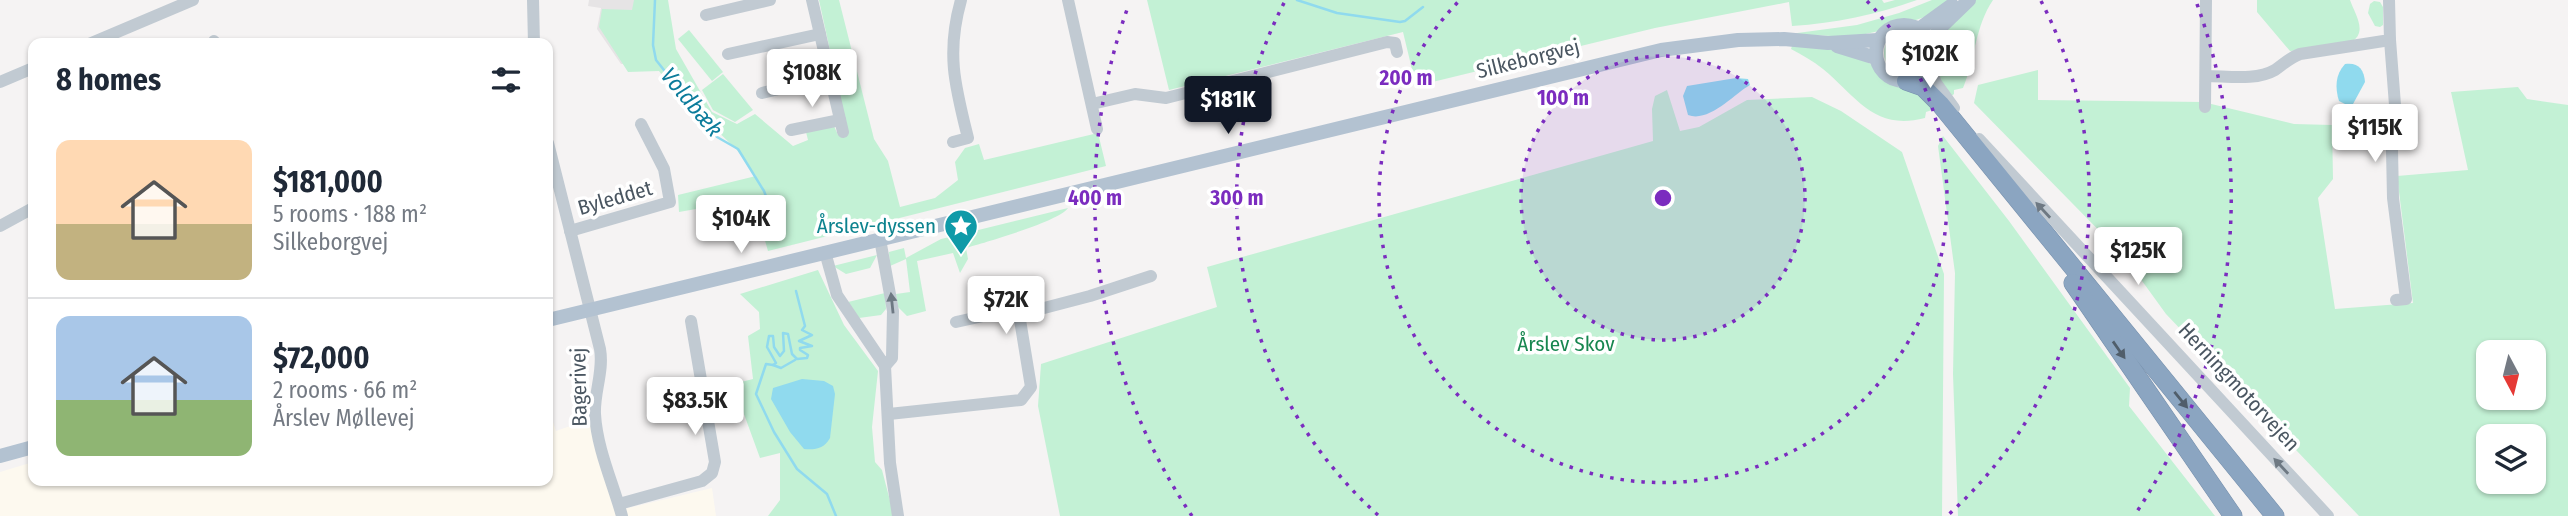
<!DOCTYPE html>
<meta charset="utf-8">
<style>
body{margin:0;font-family:"Fira Sans Condensed",sans-serif;background:#f6f6f7;color:#1f2937;height:100vh;display:flex;flex-direction:column;font-size:26px;white-space:nowrap}
*{box-sizing:border-box;margin:0}
p{font-size:23px;color:#747a83}
.icon{flex:none;width:38px;height:38px;fill:none;stroke:currentColor;stroke-width:2;stroke-linecap:round;stroke-linejoin:round}
.map{position:relative;flex:1;overflow:hidden}
.side{position:absolute;left:28px;top:38px;width:525px;height:448px;display:flex;flex-direction:column;background:#fff;border-radius:14px;box-shadow:0 2px 5px #0004}
.side>*{flex:none}
.needle{width:46px;rotate:173deg}
.fabs{position:absolute;left:2476px;top:340px;display:grid;gap:14px}
.fabs a{display:grid;place-items:center;width:70px;height:70px;border-radius:14px;background:#fff;box-shadow:0 2px 5px #0004;font-size:35px}
.price{position:absolute;translate:-50% -60px;padding:0 16px;border-radius:7px;background:#fff;color:#222;font-size:23px;line-height:46px;filter:drop-shadow(0 2px 4px #0008)}
.price::after{content:'';position:absolute;left:50%;top:42px;width:21px;height:16px;margin-left:-10px;background:inherit;clip-path:polygon(0 0,100% 0,50% 100%)}
.price.active{background:#111827;color:#fff}
ul{padding:0;list-style:none}
li{display:flex;align-items:center;gap:21px;height:175px;padding:0 28px}
li+li{border-top:2px solid #e0e1e3}
li span{display:grid;place-items:center;flex:none;width:196px;height:140px;border-radius:14px;color:#555}
li>.icon{margin-inline-start:auto}
span .icon{width:84px;height:84px;fill:#fffc;stroke-width:1}
li b{font-size:30px}
h2{display:flex;justify-content:space-between;align-items:center;height:84px;padding:0 28px;font-size:30px}
.map>svg:first-child{display:block}
</style>
<div class="map">
<svg width="2568" height="516" viewBox="0 0 2568 516">
<rect width="100%" height="100%" fill="#f5f3f3"/>
<path fill="#fdf9ef" d="M548,407L556,431L590,419L616,511L712,488L716,516H0V472L33,462V481H548Z"/>
<path fill="#e6e4e5" d="M589,0H645V64H621L597,29L601,8L588,6Z"/>
<g fill="#c3f1d5" fill-rule="evenodd">
<path d="M634,0H668L676,49L712,112L737,124L755,114L793,146L808,140L806,132L834,126L838,135L848,133L819,0H839L874,139L888,161L900,207L935,198L958,180L955,162L965,148L979,144L984,160L1098,133L1106,166L768,251L753,199L679,212L678,195L756,176L738,151L705,119L698,107L670,86L659,71L628,72L599,27L602,9L632,10Z"/>
<path d="M1147,0H1882L1884,3L1895,0H1917C1875,15 1836,23 1792,26L1789,2L1655,28L1416,86L1403,32L1169,90Z"/>
<path d="M1932,0H1954L1939,12L1913,21L1893,22L1879,31L1852,37L1790,34L1857,25L1899,13Z"/>
<path d="M1973,0H1993C1975,26 1975,60 1963,88L1954,90V94L1950,97L1935,70L1938,45L1949,24Z"/>
<path d="M2257,0H2350C2353,9 2362,23 2359,33C2354,51 2306,50 2290,51L2257,12Z"/>
<path d="M2374,1L2380,2L2383,7V25L2380,27L2375,26L2368,13L2370,4Z"/>
<path d="M689,30L723,72L712,81L678,39Z"/>
<circle cx="1904" cy="53" r="20"/>
<path d="M1792,46L1825,48L1855,54L1872,65L1882,79L1892,85L1912,87L1935,109L1926,112L1925,118C1874,131 1858,98 1823,69C1813,61 1802,55 1791,49Z"/>
<path d="M2038,70V100L2203,102L2294,124L2332,125L2333,179L2318,198L2335,309L2413,303L2397,176L2468,170L2451,92L2518,87L2527,99L2568,105V516H2359L2166,314L2124,256L1974,103L1978,85ZM2488,352H2534V397H2488ZM2488,436H2534V481H2488Z"/>
<path d="M723,74L753,110L735,122L713,110L702,90Z"/>
<path d="M1667,90L1680,131L1699,127L1747,100L1812,97L1841,111L1902,152L1944,274L1942,516H1060L1038,406L1041,364L1217,307L1207,267L1653,141L1652,109L1655,96Z"/>
<path d="M1943,136L2009,221L2130,388L2129,406L2215,516H1958L1953,374L1955,273L1938,146Z"/>
<path d="M1068,208C1058,222 986,242 966,248L968,259L960,273L953,253L917,261L926,311L907,316L898,307L896,294L910,292L906,259L890,266L889,252L904,248L906,258L941,239L954,236L958,251L961,250L958,235Z"/>
<path d="M877,255L870,268L846,274L833,266Z"/>
<path d="M818,270L844,325L878,371L872,427L875,462L882,470L894,516H768L780,500V453L760,458L733,384L753,379L748,336L760,329L759,312L740,294Z"/>
<path d="M885,293L886,309L881,315L859,318L848,302Z"/>
</g>
<g fill="#90daee">
<path d="M2345,64C2358,62 2364,69 2365,82L2353,104L2347,105L2339,101C2335,88 2335,75 2345,64Z"/>
<path d="M1736,78L1748,79L1750,85C1734,94 1709,123 1688,115L1683,96L1687,86Z"/>
<path d="M802,379L824,381L833,386L835,394L830,438C824,449 815,450 804,449L790,432L771,399L773,388Z"/>
</g>
<g fill="none" stroke-linecap="round" stroke-linejoin="round">
<g stroke="#90daee" stroke-width="2.5">
<path d="M655,0L653,45L656,60L717,137L738,149L764,191L779,231"/>
<path d="M1297,0L1337,13L1400,22L1405,21L1423,7"/>
<path d="M796,291L805,326L802,330L812,335L799,341L812,346L800,348V350L808,355L807,358L797,359L792,354L788,334L783,333L784,351L780,356L774,347L773,336H769L767,347L776,363L773,365L766,364L756,394L774,432L797,469L827,494L836,516"/>
<path d="M773,365L781,368L795,360"/>
</g>
<g stroke="#7690ad" stroke-width="19">
<g id="highway">
<path d="M1906,81L1923,87L1940,104L2275,516"/>
<path d="M2073,283L2233,516"/>
</g>
</g>
<g stroke="#c1cad2" stroke-width="12">
<path d="M533,0L534,44"/>
<path d="M812,0L843,132"/>
<path d="M1068,0L1097,129"/>
<path d="M706,15L770,0"/>
<path d="M2390,40L2395,105L2392,150L2393,198L2406,299L2396,300"/>
<path d="M214,41L215,44"/>
<path d="M89,44L193,0"/>
<path d="M728,54L820,34"/>
<path d="M1929,65L1936,83L1954,108"/>
<path d="M2206,76C2227,76 2256,81 2275,70C2284,64 2289,58 2300,54L2390,40L2389,0"/>
<path d="M0,82L33,68"/>
<path d="M762,93L829,77"/>
<path d="M1092,104L1135,94L1166,98L1387,42L1395,43L1397,52"/>
<path d="M2205,107L2206,0"/>
<path d="M791,130L840,120"/>
<path d="M1979,139L2328,516"/>
<path d="M953,142L968,138C955,86 946,53 961,0"/>
<path d="M548,143L600,349C604,371 594,392 595,414C597,449 613,483 622,516"/>
<path d="M0,226L33,208"/>
<path d="M570,231L670,202L664,169L641,124"/>
<path d="M880,239L893,311L892,358L885,366"/>
<path d="M825,252L837,295L885,366L890,463L898,516"/>
<path d="M956,322L1015,309L1020,320"/>
<path d="M889,414L1021,400L1031,387L1020,320L1025,313L1090,296L1151,276"/>
<path d="M619,504L702,481L712,473L715,462L691,321"/>
</g>
<g stroke="#b3c2d1" stroke-width="14">
<circle cx="1904" cy="53" r="28"/>
<path d="M1919,29L1952,5"/>
<path d="M1930,42L1941,27L1969,0"/>
<path d="M1837,46L1876,58"/>
<path d="M548,320L1661,50L1738,40L1784,39L1828,43L1878,40"/>
<path d="M0,456L33,447"/>
</g>
<use href="#highway" stroke="#8ba5c1" stroke-width="18"/>
</g>
<defs><path id="oneway-solid" d="M-6-.8H1V-3.2L6.5 0L1 3.2V.8H-6Z" transform="scale(1.75)"/></defs>
<g fill="#6e7983">
<use href="#oneway-solid" transform="translate(2043 210) rotate(-133)"/>
<use href="#oneway-solid" transform="translate(892 303) rotate(-96)"/>
<use href="#oneway-solid" transform="translate(2281 466) rotate(-133)"/>
</g>
<g fill="#505e6b">
<use href="#oneway-solid" transform="translate(2119 350) rotate(55)"/>
<use href="#oneway-solid" transform="translate(2181 400) rotate(51)"/>
</g>
<circle cx="1663" cy="198" r="142" fill="#7b2cbf" fill-opacity=".12"/>
<g fill="none" stroke="#7b2cbf" stroke-width="3.5" stroke-dasharray="3.5 7">
<circle cx="1663" cy="198" r="142"/>
<path d="M1867 1A284 284 0 1 1 1459 1"/>
<path d="M1378 515A426 426 0 0 1 1285 1M2041 1A426 426 0 0 1 1948 515"/>
<path d="M1192 516A568 568 0 0 1 1129 4M2197 4A568 568 0 0 1 2134 516"/>
</g>
<defs>
<g id="sight-pin" transform="scale(1.75)"><path d="M0 17L-7.5 6A9.5 9.5 0 1 1 7.5 6Z" fill="#0f9aa8" stroke="#fff"/><path d="M0-6L1.8-2.2L6-1.7L2.9 1.2L3.7 5.4L0 3.3L-3.7 5.4L-2.9 1.2L-6-1.7L-1.8-2.2Z" fill="#fff"/></g>
</defs>
<g fill-rule="evenodd">
<use href="#sight-pin" x="961" y="226"/>
</g>
<g text-anchor="middle" stroke-width="7" stroke-linejoin="round" paint-order="stroke">
<g font-size="21" fill="#4a5661" stroke="#fff">
<text transform="translate(1528 59) rotate(-14)" y="7">Silkeborgvej</text>
<text transform="translate(615 198) rotate(-16)" y="7">Byleddet</text>
<text transform="translate(579 387) rotate(-91)" y="7">Bagerivej</text>
<text transform="translate(2239 387) rotate(47)" y="7">Herningmotorvejen</text>
</g>
<g font-size="21" fill="#0d838f" stroke="#fff" text-anchor="end">
<text x="936" y="233">Årslev-dyssen</text>
</g>
<g font-size="21" fill="#17864f" stroke="#fff">
<text x="1566" y="351">Årslev Skov</text>
</g>
<g font-size="23" font-style="italic" fill="#0c7c9b" stroke="#fff">
<text transform="translate(692 102) rotate(50)" y="8">Voldbæk</text>
</g>
</g>
<circle cx="1663" cy="198" r="10" fill="#7b2cbf" stroke="#fff" stroke-width="3.5"/>
<g font-size="21" text-anchor="middle" font-weight="bold" fill="#7b2cbf" stroke="#fff" stroke-width="7" stroke-linejoin="round" paint-order="stroke">
<text x="1406" y="85">200 m</text>
<text x="1563" y="105">100 m</text>
<text x="1237" y="205">300 m</text>
<text x="1095" y="205">400 m</text>
</g>
</svg>
<div class="fabs">
<a><svg class="needle" viewBox="-14 -14 28 28"><path d="M0-13l5 13h-10z" fill="#e53935"/><path d="M0 13l5-13h-10z" fill="#747a83"/></svg></a>
<a><svg class="icon" aria-label="layers" viewBox="0 0 24 24"><path d="M12 4l9 5-9 5-9-5zM3 14l9 5 9-5"/></svg></a>
</div>
<b class="price" style="left:1930px;top:90px">$102K</b>
<b class="price" style="left:812px;top:109px">$108K</b>
<b class="price active" style="left:1228px;top:136px">$181K</b>
<b class="price" style="left:2375px;top:164px">$115K</b>
<b class="price" style="left:741px;top:255px">$104K</b>
<b class="price" style="left:2138px;top:287px">$125K</b>
<b class="price" style="left:1006px;top:336px">$72K</b>
<b class="price" style="left:695px;top:437px">$83.5K</b>
<section class="side">
<h2>8 homes<svg class="icon" aria-label="filters" viewBox="0 0 24 24"><path d="M4 7h16M4 17h16"/><circle cx="9" cy="7" r="2"/><circle cx="15" cy="17" r="2"/></svg></h2>
<ul>
<li><span style="background:linear-gradient(#ffd9b3 60%,#c2b280 0)"><svg class="icon" aria-label="home" viewBox="0 0 24 24"><path d="M3 11l9-7 9 7M6 9v11h12V9"/></svg></span><div><b>$181,000</b><p>5 rooms · 188 m²</p><p>Silkeborgvej</p></div></li>
<li><span style="background:linear-gradient(#a9c7e8 60%,#8fb573 0)"><svg class="icon" aria-label="home" viewBox="0 0 24 24"><path d="M3 11l9-7 9 7M6 9v11h12V9"/></svg></span><div><b>$72,000</b><p>2 rooms · 66 m²</p><p>Årslev Møllevej</p></div></li>
</ul>
</section>
</div>
